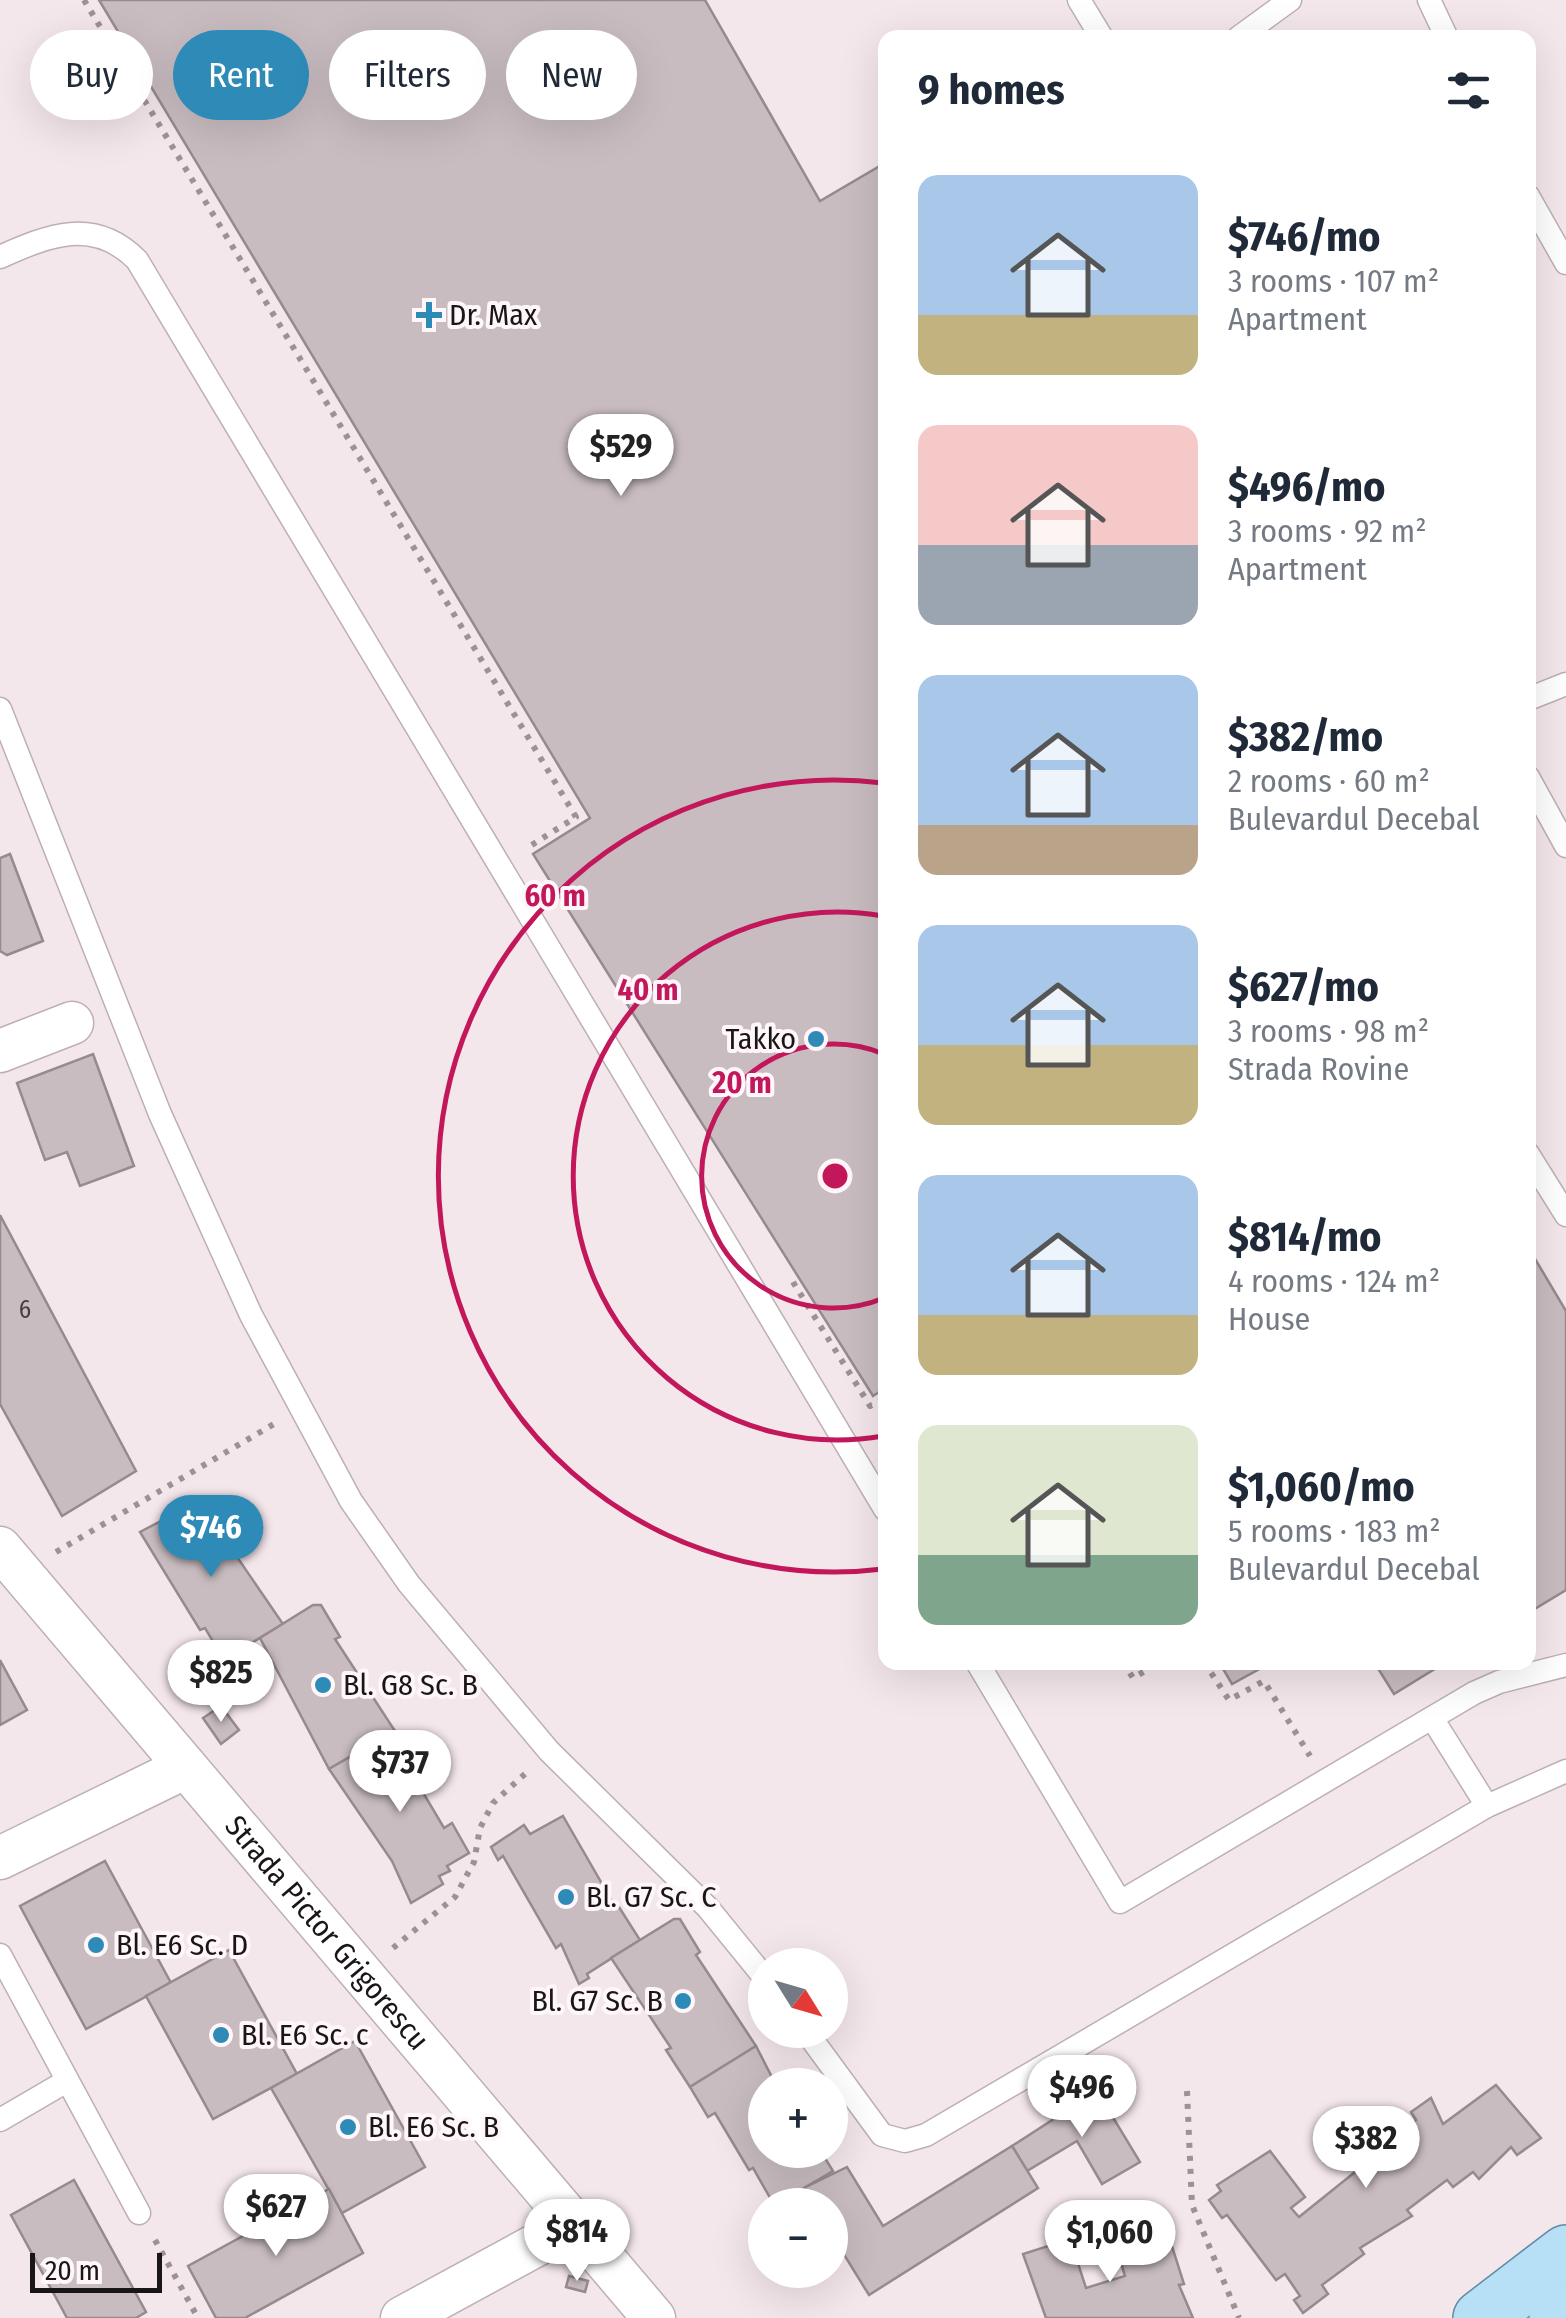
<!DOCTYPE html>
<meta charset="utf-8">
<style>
body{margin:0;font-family:"Fira Sans Condensed",sans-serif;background:#f2f2f3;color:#1f2937;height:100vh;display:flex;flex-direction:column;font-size:38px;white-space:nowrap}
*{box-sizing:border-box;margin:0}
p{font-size:32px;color:#747a83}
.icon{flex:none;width:55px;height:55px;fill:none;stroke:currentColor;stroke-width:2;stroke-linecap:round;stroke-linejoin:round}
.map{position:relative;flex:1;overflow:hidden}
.sheet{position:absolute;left:878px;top:30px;width:658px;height:1640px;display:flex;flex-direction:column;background:#fff;border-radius:20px;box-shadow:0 10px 40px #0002}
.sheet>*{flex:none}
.guide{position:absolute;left:30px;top:30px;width:698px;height:90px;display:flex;gap:20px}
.needle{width:65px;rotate:127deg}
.buttons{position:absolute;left:748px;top:1948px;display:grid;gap:20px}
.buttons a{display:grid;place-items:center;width:100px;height:100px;border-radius:50%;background:#fff;box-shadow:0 10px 40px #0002;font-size:50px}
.scale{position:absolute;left:30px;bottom:25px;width:132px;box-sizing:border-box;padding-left:10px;border:5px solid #1a1617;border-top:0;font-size:28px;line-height:35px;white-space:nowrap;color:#1a1617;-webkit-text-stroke:8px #fef6f8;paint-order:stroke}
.price{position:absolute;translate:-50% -85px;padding:0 22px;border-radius:35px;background:#fff;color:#222;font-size:32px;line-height:65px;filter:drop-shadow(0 2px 5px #0008)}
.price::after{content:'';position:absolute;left:50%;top:60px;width:30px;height:22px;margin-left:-15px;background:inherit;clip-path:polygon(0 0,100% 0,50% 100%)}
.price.current{background:#2e8ab7;color:#fff}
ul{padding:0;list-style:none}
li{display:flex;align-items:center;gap:30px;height:250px;padding:0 40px}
li span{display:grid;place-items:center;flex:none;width:280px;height:200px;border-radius:20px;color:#555}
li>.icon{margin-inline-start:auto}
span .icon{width:120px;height:120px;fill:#fffc;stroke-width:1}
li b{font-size:42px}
h2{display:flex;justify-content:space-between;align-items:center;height:120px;padding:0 40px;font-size:42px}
.pill{padding:0 35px;border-radius:45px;background:#fff;box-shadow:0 10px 40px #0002;font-size:35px;line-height:90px}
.pill.current{background:#2e8ab7;color:#fff}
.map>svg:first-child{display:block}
</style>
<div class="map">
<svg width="1566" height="2318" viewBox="0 0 1566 2318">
<rect width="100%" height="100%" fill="#f4e7eb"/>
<g fill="#c8bcc0" stroke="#968a8e" stroke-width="2.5">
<path d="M99,0H705L820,201L885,163V1388L873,1396L533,854L590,818Z"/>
<path d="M10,854L43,941L7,955L0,951V858Z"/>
<path d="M93,1054L134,1166L80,1186L67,1152L45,1160L17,1083Z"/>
<path d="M0,1215L136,1471L62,1516L0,1404Z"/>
<path d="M1528,1247L1566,1311V1590L1528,1613Z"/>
<path d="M201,1500H205L225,1533L222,1535L283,1624L230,1656L233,1660L222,1668L209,1646L214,1643L205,1628L200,1630L140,1532Z"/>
<path d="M313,1605H321L340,1637L335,1639L395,1731L329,1769L260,1638Z"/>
<path d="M0,1660L27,1710L0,1725Z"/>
<path d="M1219,1662H1272L1232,1684Z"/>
<path d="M1374,1662H1446L1394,1694Z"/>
<path d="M221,1706L239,1730L221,1744L203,1718Z"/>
<path d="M395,1731L414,1764L408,1767L444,1828L452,1823L469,1853L447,1866L450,1871L439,1876L443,1884L411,1903L392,1861L329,1769Z"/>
<path d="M563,1816L616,1908L619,1907L640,1940L587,1974L589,1978L579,1984L561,1944L556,1948L503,1856L498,1860L491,1847L524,1825L530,1834Z"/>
<path d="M105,1861L171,1983L86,2029L20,1906Z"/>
<path d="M674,1919H680L700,1952L696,1955L756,2046L690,2087L666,2050L671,2048L611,1958Z"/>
<path d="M229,1950L297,2074L213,2119L146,1996Z"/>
<path d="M355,2041L425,2167L342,2213L271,2088Z"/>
<path d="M756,2046L776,2085H765V2150H820L833,2171L804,2188L807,2194L790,2205H770L773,2203L753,2168L749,2170L715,2113L708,2117L690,2087Z"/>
<path d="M1496,2085L1541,2138L1517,2155L1511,2147L1479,2179L1473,2172L1453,2187L1447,2180L1407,2210L1412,2216L1360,2248L1364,2254L1322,2285L1328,2294L1303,2313L1294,2300L1300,2296L1285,2274L1276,2280L1227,2215L1222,2218L1209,2200L1221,2191L1217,2185L1270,2151L1305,2197L1291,2208L1299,2217L1360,2168L1349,2154L1362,2144L1369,2154L1416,2120L1411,2112L1431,2098L1443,2124Z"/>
<path d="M1097,2091L1140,2162L1102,2184L1077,2141L1027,2171L1012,2146Z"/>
<path d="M1012,2146L1038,2188L869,2295L830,2232V2205H814L804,2188L847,2167L883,2226Z"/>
<path d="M74,2180L146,2312L136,2318H67L11,2215Z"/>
<path d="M329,2189L363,2253L245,2318H216L188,2266Z"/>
<path d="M1169,2237L1184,2284L1179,2285L1193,2318H1046L1023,2254L1070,2239L1086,2288L1125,2276L1119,2257L1129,2255L1128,2250Z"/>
<path d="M569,2276L588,2281L585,2292L566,2287Z"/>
</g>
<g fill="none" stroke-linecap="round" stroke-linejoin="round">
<g stroke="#bdb0b4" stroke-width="25">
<g id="lane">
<path d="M1079,0L1102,38"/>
<path d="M1429,0L1447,38"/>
<path d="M1238,38L1290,0"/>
<path d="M1528,196L1566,263"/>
<path d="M0,257C49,235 94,217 137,260L885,1509"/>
<path d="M1528,699L1566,684"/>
<path d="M0,709L160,1114L251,1315L351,1501L409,1584L549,1751L708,1908L765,1978"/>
<path d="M1528,777L1566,846"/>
<path d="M1528,1154L1566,1215"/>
<path d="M977,1662L1120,1902L1474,1693L1499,1682L1566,1665"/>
<path d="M1432,1718L1487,1806"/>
<path d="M0,1955L139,2213"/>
<path d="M805,2030L882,2135L905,2141L926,2135L1487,1806L1566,1771"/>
<path d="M0,2120L65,2082"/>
</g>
</g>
<g stroke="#bdb0b4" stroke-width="45">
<g id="street">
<path d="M0,1051L72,1023"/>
<path id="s1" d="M0,1548L654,2318"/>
<path d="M0,1858L186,1767"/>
<path d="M402,2318L575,2224"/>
</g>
</g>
<g stroke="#618ba4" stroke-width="58">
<g id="primary">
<path d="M1481,2318L1566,2253"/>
<path d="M1557,2318L1566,2311"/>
</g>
</g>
<g stroke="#9c9295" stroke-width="6" stroke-dasharray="5 8" stroke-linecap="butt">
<path d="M84,0L576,817L527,848"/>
<path d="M793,1282L870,1406L885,1398"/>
<path d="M56,1552L274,1424"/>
<path d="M1123,1662L1133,1678L1160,1662"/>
<path d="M1204,1662L1229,1700L1264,1681L1310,1756"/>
<path d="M393,1948L455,1897L474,1862L480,1828L493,1803L526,1773"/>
<path d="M1187,2091L1192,2205L1239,2318"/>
<path d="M155,2240L198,2318"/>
</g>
<use href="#lane" stroke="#fff" stroke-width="22"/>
<use href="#street" stroke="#fff" stroke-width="42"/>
<use href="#primary" stroke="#b7dff6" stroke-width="55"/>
</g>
<g fill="none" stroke="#c2185b" stroke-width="5">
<path d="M884 1298A132 132 0 1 1 884 1054"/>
<path d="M883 1436A264 264 0 1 1 883 916"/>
<path d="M883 1569A396 396 0 1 1 883 783"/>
</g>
<g fill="#2e8ab7" stroke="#fef6f8" stroke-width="4">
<path d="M424 300h10v10h10v10h-10v10h-10v-10h-10v-10h10z"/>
<circle cx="816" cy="1039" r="10"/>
<circle cx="323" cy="1685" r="10"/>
<circle cx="566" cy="1897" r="10"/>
<circle cx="96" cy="1945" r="10"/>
<circle cx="683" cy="2001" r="10"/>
<circle cx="221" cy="2035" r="10"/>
<circle cx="348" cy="2127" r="10"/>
</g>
<g text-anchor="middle" stroke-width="8" stroke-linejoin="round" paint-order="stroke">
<g font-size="25" fill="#464041">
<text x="25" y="1318">6</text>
</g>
<g font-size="30" fill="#1a1617" stroke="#fef6f8" text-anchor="start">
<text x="449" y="325">Dr. Max</text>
<text x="796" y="1049" text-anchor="end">Takko</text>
<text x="343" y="1695">Bl. G8 Sc. B</text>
<text x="586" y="1907">Bl. G7 Sc. C</text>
<text x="116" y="1955">Bl. E6 Sc. D</text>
<text x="663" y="2011" text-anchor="end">Bl. G7 Sc. B</text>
<text x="241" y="2045">Bl. E6 Sc. c</text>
<text x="368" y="2137">Bl. E6 Sc. B</text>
</g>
<g font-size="30" fill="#1a1617" stroke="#fef6f8">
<text dy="10" stroke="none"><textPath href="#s1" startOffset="505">Strada Pictor Grigorescu</textPath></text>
</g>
</g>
<circle cx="835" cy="1176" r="15" fill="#c2185b" stroke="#fef6f8" stroke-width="5"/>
<g font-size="30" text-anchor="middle" font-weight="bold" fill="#c2185b" stroke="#fef6f8" stroke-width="8" stroke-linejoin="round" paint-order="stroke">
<text x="555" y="906">60 m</text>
<text x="648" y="1000">40 m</text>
<text x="742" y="1093">20 m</text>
</g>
</svg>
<div class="buttons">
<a><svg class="needle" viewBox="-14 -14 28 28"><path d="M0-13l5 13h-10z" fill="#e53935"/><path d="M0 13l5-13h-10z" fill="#747a83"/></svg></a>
<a>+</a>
<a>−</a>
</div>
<div class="scale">20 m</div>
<b class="price" style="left:621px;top:499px">$529</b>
<b class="price current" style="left:211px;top:1580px">$746</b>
<b class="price" style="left:221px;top:1725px">$825</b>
<b class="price" style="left:400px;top:1815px">$737</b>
<b class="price" style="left:1082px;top:2140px">$496</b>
<b class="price" style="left:1366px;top:2191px">$382</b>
<b class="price" style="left:276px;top:2259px">$627</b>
<b class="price" style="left:577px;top:2284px">$814</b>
<b class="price" style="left:1110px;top:2285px">$1,060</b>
<div class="guide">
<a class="pill">Buy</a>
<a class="pill current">Rent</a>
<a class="pill">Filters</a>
<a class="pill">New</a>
</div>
<section class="sheet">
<h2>9 homes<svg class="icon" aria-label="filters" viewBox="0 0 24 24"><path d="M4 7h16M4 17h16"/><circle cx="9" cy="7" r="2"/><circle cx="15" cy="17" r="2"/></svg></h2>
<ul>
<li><span style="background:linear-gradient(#a9c7e8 70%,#c2b280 0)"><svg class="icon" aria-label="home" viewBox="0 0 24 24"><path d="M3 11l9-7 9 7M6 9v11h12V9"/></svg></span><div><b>$746/mo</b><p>3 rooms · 107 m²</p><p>Apartment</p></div></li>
<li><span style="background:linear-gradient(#f6c9c9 60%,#9aa5b1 0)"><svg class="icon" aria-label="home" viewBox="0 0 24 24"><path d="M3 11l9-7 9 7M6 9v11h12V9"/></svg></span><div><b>$496/mo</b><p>3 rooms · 92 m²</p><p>Apartment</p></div></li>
<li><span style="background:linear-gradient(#a9c7e8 75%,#b9a48a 0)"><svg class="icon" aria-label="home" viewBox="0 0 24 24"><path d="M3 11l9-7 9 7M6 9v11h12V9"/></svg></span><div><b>$382/mo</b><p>2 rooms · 60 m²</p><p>Bulevardul Decebal</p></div></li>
<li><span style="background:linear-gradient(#a9c7e8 60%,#c2b280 0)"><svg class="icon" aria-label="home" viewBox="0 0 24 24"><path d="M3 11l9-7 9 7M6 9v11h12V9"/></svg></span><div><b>$627/mo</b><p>3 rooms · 98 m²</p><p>Strada Rovine</p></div></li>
<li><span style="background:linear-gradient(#a9c7e8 70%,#c2b280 0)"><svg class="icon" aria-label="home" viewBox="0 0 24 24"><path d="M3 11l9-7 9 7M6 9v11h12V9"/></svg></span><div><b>$814/mo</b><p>4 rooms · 124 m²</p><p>House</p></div></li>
<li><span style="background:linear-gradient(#dfe7d0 65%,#7fa58c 0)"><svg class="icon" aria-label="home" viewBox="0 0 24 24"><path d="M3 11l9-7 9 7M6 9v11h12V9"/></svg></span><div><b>$1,060/mo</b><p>5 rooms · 183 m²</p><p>Bulevardul Decebal</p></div></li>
</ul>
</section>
</div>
